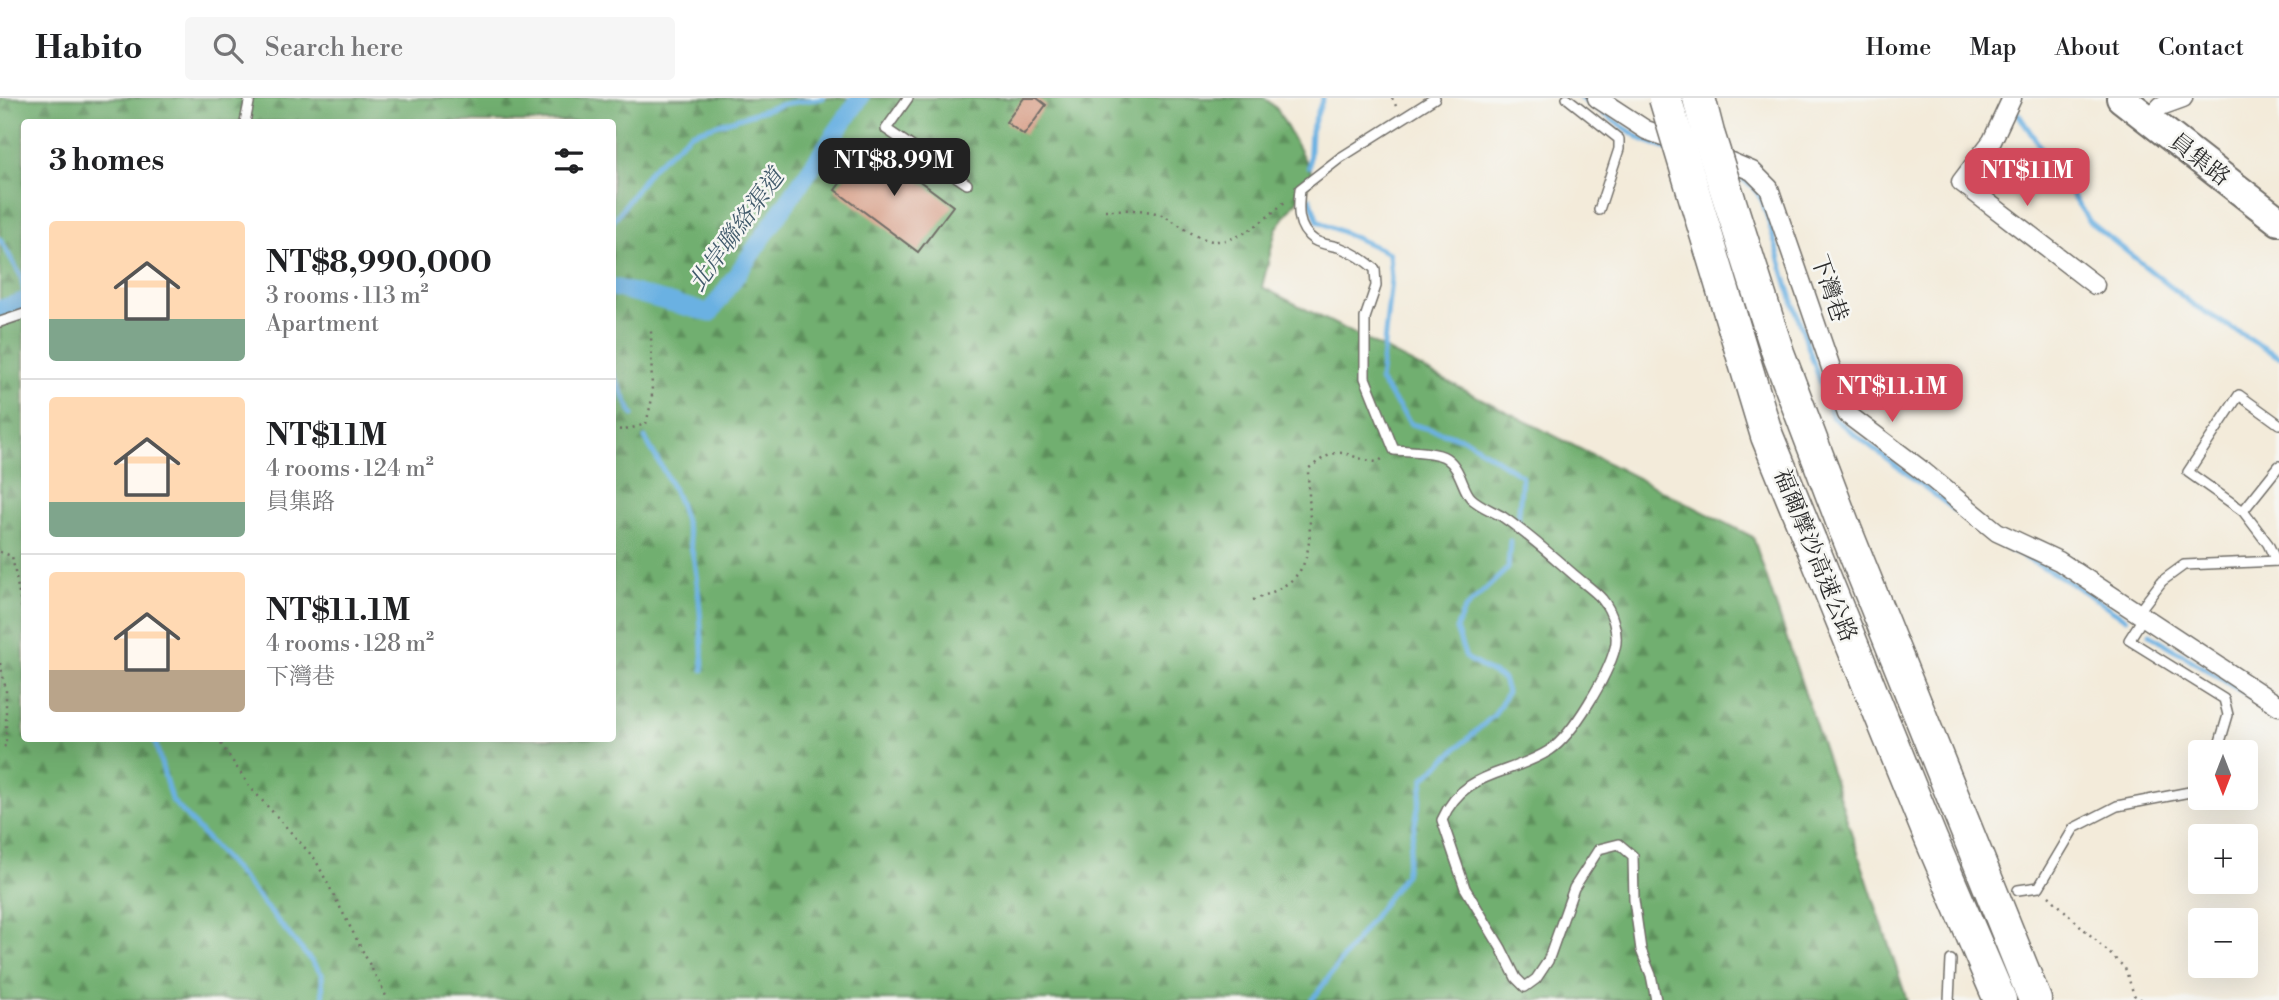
<!DOCTYPE html>
<meta charset="utf-8">
<style>
body{margin:0;font-family:"Libre Bodoni","Noto Serif TC",serif;background:#f6f6f6;color:#202124;height:100vh;display:flex;flex-direction:column;font-size:26px;white-space:nowrap}
*{box-sizing:border-box;margin:0}
p{font-size:23px;color:#757577}
.icon{flex:none;width:38px;height:38px;fill:none;stroke:currentColor;stroke-width:2;stroke-linecap:round;stroke-linejoin:round}
.map{position:relative;flex:1;overflow:hidden}
.panel{position:absolute;left:21px;top:21px;width:595px;height:623px;display:flex;flex-direction:column;background:#fff;border-radius:7px;box-shadow:0 7px 28px #0002}
.panel>*{flex:none}
.needle{width:46px;rotate:180deg}
.tools{position:absolute;left:2188px;top:642px;display:grid;gap:14px}
.tools a{display:grid;place-items:center;width:70px;height:70px;border-radius:7px;background:#fff;box-shadow:0 7px 28px #0002;font-size:35px}
.price{position:absolute;translate:-50% -60px;padding:0 16px;border-radius:14px;background:#d1495b;color:#fff;font-size:23px;line-height:46px;filter:drop-shadow(0 2px 4px #0008)}
.price::after{content:'';position:absolute;left:50%;top:42px;width:21px;height:16px;margin-left:-10px;background:inherit;clip-path:polygon(0 0,100% 0,50% 100%)}
.price.active{background:#222;color:#fff}
ul{padding:0;list-style:none}
li{display:flex;align-items:center;gap:21px;height:175px;padding:0 28px}
li+li{border-top:2px solid #e0e0e0}
li span{display:grid;place-items:center;flex:none;width:196px;height:140px;border-radius:7px;color:#555}
li>.icon{margin-inline-start:auto}
span .icon{width:84px;height:84px;fill:#fffc;stroke-width:1}
li b{font-size:30px}
h2{display:flex;justify-content:space-between;align-items:center;height:84px;padding:0 28px;font-size:30px}
header{display:flex;align-items:center;gap:42px;box-sizing:border-box;height:98px;padding:0 35px;background:#fff;border-bottom:2px solid #e0e0e0}
header strong{font-size:33px}
nav{display:flex;gap:38px;margin-inline-start:auto;font-size:24px}
.search{width:490px;height:63px;background:#f6f6f6;display:flex;align-items:center;gap:18px;box-sizing:border-box;padding:0 24px;border-radius:7px;color:#757577;font-size:26px}
.map>svg:first-child{display:block}
</style>
<header>
<strong>Habito</strong>
<div class="search"><svg class="icon" aria-label="search" viewBox="0 0 24 24"><circle cx="10" cy="10" r="6"/><path d="M15 15l6 6"/></svg>Search here</div>
<nav><a>Home</a><a>Map</a><a>About</a><a>Contact</a></nav>
</header>
<div class="map">
<svg width="2279" height="902" viewBox="0 0 2279 902">
<defs>
<pattern id="forest-firs" width="22" height="20" patternUnits="userSpaceOnUse" patternTransform="scale(1.75)"><rect width="22" height="20" fill="#71af70"/><path d="M5 1l3.5 6h-7zM16 11l3.5 6h-7z" fill="#5d8f5c"/></pattern>
</defs>
<rect width="100%" height="100%" fill="#f6f6f2"/>
<filter id="ink" filterUnits="userSpaceOnUse"><feTurbulence type="fractalNoise" baseFrequency=".0143" numOctaves="2"/><feDisplacementMap in="SourceGraphic" scale="14" xChannelSelector="R" yChannelSelector="G"/><feConvolveMatrix kernelMatrix="1 2 1 2 8 2 1 2 1" color-interpolation-filters="sRGB"/></filter>
<filter id="wash" filterUnits="userSpaceOnUse"><feTurbulence type="fractalNoise" baseFrequency=".00686" numOctaves="4" result="noise"/><feDisplacementMap in="SourceGraphic" scale="28" xChannelSelector="R" yChannelSelector="G"/><feGaussianBlur stdDeviation="1.57" result="paint"/><feColorMatrix in="noise" values="0 0 0 0 0 0 0 0 0 0 0 0 0 0 0 0 0 1.4 0 .05"/><feComposite in="paint" operator="in"/></filter>
<g filter="url(#wash)">
<rect width="100%" height="100%" fill="#f3ebda"/>
<path fill="url(#forest-firs)" stroke="#4e6d4e" stroke-width="2" fill-rule="evenodd" d="M0,0H1265L1277,11L1314,79L1276,131L1262,189L1753,439L1907,902H0ZM24,24H612V640H24Z"/>
<g fill="none" stroke-linecap="round" stroke-linejoin="round">
<g stroke="#6bb1e2" stroke-width="5">
<path d="M1580,0L1643,42L1667,51"/>
<path d="M2012,9L2019,17L2090,124L2192,206L2279,259"/>
<path d="M1309,69L1311,33L1323,0"/>
<path d="M1732,75L1753,88L1763,104L1788,189L1832,319L1980,431"/>
<path d="M1310,100L1318,123L1389,155L1391,181L1380,283L1411,326L1465,341L1522,378L1518,425"/>
<path d="M612,125L651,71L691,35L783,6L823,0"/>
<path d="M0,141L21,178L24,195"/>
<path d="M612,274L633,317"/>
<path d="M645,340C656,360 669,380 678,402C698,456 701,514 703,572"/>
<path d="M1991,439L2003,448L2063,480L2126,521"/>
<path d="M2150,536L2259,605"/>
<path d="M154,640L171,701L242,780L322,876L323,902"/>
<path d="M1312,902L1405,776L1424,680L1495,616L1507,594L1503,581L1466,560L1456,531L1464,512L1508,470L1510,443"/>
</g>
<g stroke="#6bb1e2" stroke-width="18">
<path d="M612,189L710,215L860,0"/>
<path d="M0,211L24,203"/>
</g>
</g>
<g id="blocks">
<g fill="#d69a82">
<path d="M1024,0H1037L1046,7L1024,37L1006,24Z"/>
<path d="M870,46L953,108L918,154L835,92Z"/>
</g>
</g>
</g>
<g filter="url(#ink)">
<use href="#blocks" fill-opacity="0" stroke="#716e68" stroke-width="2"/>
<g fill="none" stroke-linecap="round" stroke-linejoin="round">
<g stroke="#716e68" stroke-width="12">
<g id="lane">
<path d="M908,0L886,31L967,86"/>
<path d="M1435,0L1340,60L1300,91C1298,110 1296,130 1314,142C1322,147 1333,147 1341,150C1354,155 1365,162 1375,171L1376,188L1365,220V280L1394,352C1407,353 1436,353 1446,360C1461,370 1462,391 1471,400C1479,408 1493,413 1503,419C1528,436 1551,457 1573,476C1582,484 1594,492 1602,501C1612,513 1619,535 1615,550C1608,577 1573,637 1550,652C1508,679 1464,671 1442,722L1465,790L1501,850L1516,880L1525,889L1536,881L1548,863L1574,790L1599,751L1619,746L1633,758L1634,802L1641,852L1651,877L1656,902"/>
<path d="M1567,0L1619,41V51L1599,112"/>
<path d="M245,24L250,0"/>
<path d="M0,224L24,216"/>
<path d="M2243,413L2279,368"/>
<path d="M2276,463L2268,446L2243,413L2188,374L2239,297L2279,326"/>
<path d="M2137,516L2162,483L2184,467L2279,463"/>
<path d="M2143,520L2129,542L2224,601L2228,617L2217,654"/>
<path d="M2018,792L2039,789L2074,730L2117,708L2200,692"/>
<path d="M1949,902L1951,862"/>
</g>
</g>
<g stroke="#716e68" stroke-width="21">
<g id="street">
<path d="M1597,0L1646,32L1680,44"/>
<path d="M2012,0L1992,43L1961,84L2095,187"/>
<path d="M2149,21L2161,8L2183,0"/>
<path d="M1712,56L1752,73L1769,90L1847,316L1924,374L1997,434L2059,463L2279,608"/>
</g>
</g>
<g stroke="#716e68" stroke-width="32">
<path id="primary" d="M2121,0L2279,123"/>
</g>
<g stroke="#716e68" stroke-width="35">
<g id="highway">
<path d="M1845,431L2035,902"/>
<path d="M1810,443L1931,741L2000,902"/>
</g>
</g>
<g stroke="#716e68" stroke-width="2.5" stroke-dasharray="2 5" stroke-linecap="butt">
<path d="M1392,0L1397,10"/>
<path d="M1105,112C1124,112 1146,110 1164,118C1177,124 1188,135 1202,140C1232,153 1265,121 1287,102"/>
<path d="M612,331L625,332L646,326L652,301L651,233"/>
<path d="M0,454L12,458L24,522"/>
<path d="M1253,502C1271,495 1293,487 1302,469C1315,446 1308,398 1308,371C1345,342 1341,360 1378,364L1383,360"/>
<path d="M0,565L6,592V648L0,649"/>
<path d="M217,640L250,689L315,761L388,902"/>
<path d="M2049,798L2125,870L2134,897L2142,902"/>
</g>
<use href="#lane" stroke="#fff" stroke-width="9"/>
<use href="#street" stroke="#fff" stroke-width="18"/>
<use href="#primary" stroke="#fff" stroke-width="28"/>
<use href="#highway" stroke="#fff" stroke-width="32"/>
<g stroke="#716e68" stroke-width="35" stroke-linecap="butt">
<g id="highway-bridge">
<path d="M1665,0L1767,338L1810,443"/>
<path d="M1699,0L1708,35L1778,255L1845,431"/>
</g>
</g>
<use href="#highway-bridge" stroke="#fff" stroke-width="32"/>
</g>
</g>
<g text-anchor="middle" stroke-width="5" stroke-linejoin="round" paint-order="stroke">
<g font-size="23" fill="#2b2b2b" stroke="#f6f6f2">
<text transform="translate(2200 61) rotate(38)" y="8">員集路</text>
<text transform="translate(1830 190) rotate(71)" y="8">下灣巷</text>
<text transform="translate(1816 457) rotate(68)" y="8">福爾摩沙高速公路</text>
</g>
<g font-size="24" font-style="italic" fill="#415a6b" stroke="#f6f6f2">
<text transform="translate(736 132) rotate(-54)" y="8">北岸聯絡渠道</text>
</g>
</g>
</svg>
<div class="tools">
<a><svg class="needle" viewBox="-14 -14 28 28"><path d="M0-13l5 13h-10z" fill="#e53935"/><path d="M0 13l5-13h-10z" fill="#757577"/></svg></a>
<a>+</a>
<a>−</a>
</div>
<b class="price active" style="left:894px;top:100px">NT$8.99M</b>
<b class="price" style="left:2027px;top:110px">NT$11M</b>
<b class="price" style="left:1892px;top:326px">NT$11.1M</b>
<section class="panel">
<h2>3 homes<svg class="icon" aria-label="filters" viewBox="0 0 24 24"><path d="M4 7h16M4 17h16"/><circle cx="9" cy="7" r="2"/><circle cx="15" cy="17" r="2"/></svg></h2>
<ul>
<li><span style="background:linear-gradient(#ffd9b3 70%,#7fa58c 0)"><svg class="icon" aria-label="home" viewBox="0 0 24 24"><path d="M3 11l9-7 9 7M6 9v11h12V9"/></svg></span><div><b>NT$8,990,000</b><p>3 rooms · 113 m²</p><p>Apartment</p></div></li>
<li><span style="background:linear-gradient(#ffd9b3 75%,#7fa58c 0)"><svg class="icon" aria-label="home" viewBox="0 0 24 24"><path d="M3 11l9-7 9 7M6 9v11h12V9"/></svg></span><div><b>NT$11M</b><p>4 rooms · 124 m²</p><p>員集路</p></div></li>
<li><span style="background:linear-gradient(#ffd9b3 70%,#b9a48a 0)"><svg class="icon" aria-label="home" viewBox="0 0 24 24"><path d="M3 11l9-7 9 7M6 9v11h12V9"/></svg></span><div><b>NT$11.1M</b><p>4 rooms · 128 m²</p><p>下灣巷</p></div></li>
</ul>
</section>
</div>
